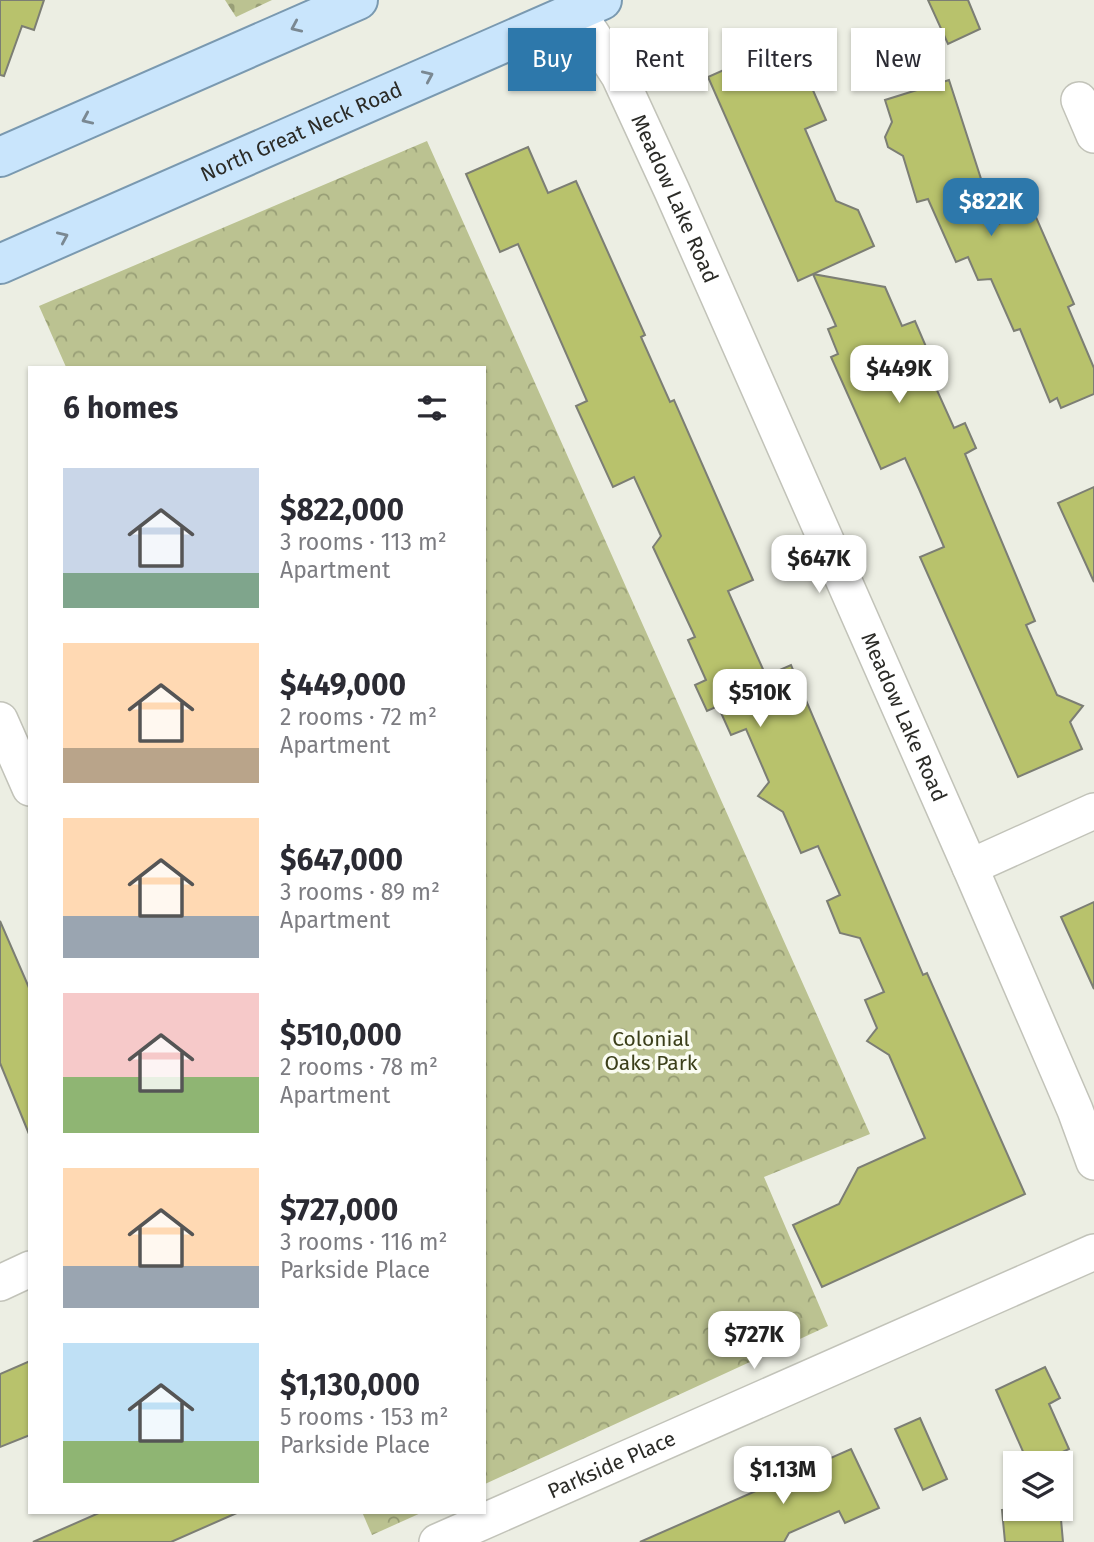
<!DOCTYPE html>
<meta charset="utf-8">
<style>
body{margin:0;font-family:"Fira Sans",sans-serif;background:#f2f2f3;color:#2b2b33;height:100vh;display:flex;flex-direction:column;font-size:26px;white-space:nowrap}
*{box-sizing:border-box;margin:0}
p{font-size:23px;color:#7c7c81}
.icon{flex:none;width:38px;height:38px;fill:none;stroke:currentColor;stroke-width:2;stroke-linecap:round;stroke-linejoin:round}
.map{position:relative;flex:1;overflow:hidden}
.panel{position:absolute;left:28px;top:366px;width:458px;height:1148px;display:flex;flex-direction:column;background:#fff;border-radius:0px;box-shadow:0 2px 5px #0004}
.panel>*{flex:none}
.banner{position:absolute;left:508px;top:28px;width:481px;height:63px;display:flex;gap:14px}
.tools{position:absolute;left:1003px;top:1451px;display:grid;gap:14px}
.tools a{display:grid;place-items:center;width:70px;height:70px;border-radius:0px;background:#fff;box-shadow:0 2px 5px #0004;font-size:35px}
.price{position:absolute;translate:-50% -60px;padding:0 16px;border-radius:14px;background:#fff;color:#222;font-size:23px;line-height:46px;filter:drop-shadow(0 2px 4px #0008)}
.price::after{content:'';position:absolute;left:50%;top:42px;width:21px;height:16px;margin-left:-10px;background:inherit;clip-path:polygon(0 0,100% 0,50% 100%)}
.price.on{background:#2d78ab;color:#fff}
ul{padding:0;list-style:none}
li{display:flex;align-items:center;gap:21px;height:175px;padding:0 35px}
li span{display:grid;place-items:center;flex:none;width:196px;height:140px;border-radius:0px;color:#555}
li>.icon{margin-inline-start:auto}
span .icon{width:84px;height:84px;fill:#fffc;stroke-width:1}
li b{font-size:30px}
h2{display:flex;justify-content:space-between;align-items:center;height:84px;padding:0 35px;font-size:30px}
.pill{padding:0 24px;border-radius:0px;background:#fff;box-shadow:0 2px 5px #0004;font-size:24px;line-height:63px}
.pill.on{background:#2d78ab;color:#fff}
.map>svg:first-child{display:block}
</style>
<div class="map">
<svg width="1094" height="1542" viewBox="0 0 1094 1542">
<defs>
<pattern id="cemetery-stones" width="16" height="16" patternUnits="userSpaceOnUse" patternTransform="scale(1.75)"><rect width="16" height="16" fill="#bbc291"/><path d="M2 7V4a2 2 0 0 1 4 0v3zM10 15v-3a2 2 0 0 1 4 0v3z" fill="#989e76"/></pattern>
<pattern id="park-crowns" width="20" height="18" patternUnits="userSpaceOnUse" patternTransform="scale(1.75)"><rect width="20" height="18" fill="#bbc291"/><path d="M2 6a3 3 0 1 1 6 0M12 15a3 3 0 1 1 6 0" fill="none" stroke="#989e76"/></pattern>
</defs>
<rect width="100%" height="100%" fill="#eceee3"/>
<path fill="url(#cemetery-stones)" d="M225,0H272L236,17Z"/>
<g fill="url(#park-crowns)">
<path d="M427,141L870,1134L764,1177L828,1326L485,1484V368L66,367L39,306Z"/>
<path d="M362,1512H423L372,1535Z"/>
</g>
<g fill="#b8c26c" stroke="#7c7e74" stroke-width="2">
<path d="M0,0H44L34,30L22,26L4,76L0,75Z"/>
<path d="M928,0H968L980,29L948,44Z"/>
<path d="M791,40L826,120L805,129L836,201L858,210L874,246L813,274L885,287L902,326L915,321L933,363L926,366L954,428L965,423L976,448L965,454L1035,621L1026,625L1057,695L1083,706L1070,722L1082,749L1018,777L920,557L944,547L919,489L905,458L881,469L831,357L838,354L828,329L836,326L813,274L798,281L708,77Z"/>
<path d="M949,80L996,225L1032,208L1074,304L1068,307L1094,368V394L1061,408L1057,398L1050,402L1020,329L1014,331L991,279L978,280L968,257L956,262L928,199L917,202L903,156L888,147L885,137L892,122L885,100Z"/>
<path d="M528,147L548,193L576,181L645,335L641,337L670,402L674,400L753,580L728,591L766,676L791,665L923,975L927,973L1025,1194L822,1287L793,1225L839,1204L858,1168L925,1138L889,1055L867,1041L877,1028L865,1000L884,992L860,938L840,933L827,901L840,895L818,846L801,853L783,812L758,796L769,782L746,729L731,735L718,706L707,711L695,685L706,680L688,640L695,637L653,547L661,536L634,477L613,487L576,406L587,401L518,244L500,252L466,174Z"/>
<path d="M1094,487V582L1058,503Z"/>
<path d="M1094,902V989L1061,917Z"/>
<path d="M0,921L30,990L29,1134L0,1063Z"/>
<path d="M30,1361V1435L0,1447V1374Z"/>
<path d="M1045,1367L1060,1398L1049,1404L1069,1449L1039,1463H1028L996,1390Z"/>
<path d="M920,1418L947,1479L923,1490L895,1429Z"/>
<path d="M851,1449L879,1508L845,1523L839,1511L789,1533L784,1542H640Z"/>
<path d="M1060,1508L1063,1542H1005L1002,1510Z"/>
<path d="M101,1512H239L171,1542H33Z"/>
</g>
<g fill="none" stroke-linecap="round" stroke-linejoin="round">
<g stroke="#c2c3b9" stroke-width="38">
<g id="minor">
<path id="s1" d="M577,11L619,76L672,191L970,867L1075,1110L1094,1162"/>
<path d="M1079,100L1094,135"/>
<path d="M0,720L30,788"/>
<path d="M970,867L1094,811"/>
<path d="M0,1283L30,1269"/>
<path id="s2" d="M437,1542L1094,1252"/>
</g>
</g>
<g stroke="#7a99b0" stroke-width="42">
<g id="primary">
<path d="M0,157L358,0"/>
<path id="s3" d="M0,264L602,0"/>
</g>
</g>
<use href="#minor" stroke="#fff" stroke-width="35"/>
<use href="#primary" stroke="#c9e5fc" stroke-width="38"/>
</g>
<defs><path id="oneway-chevron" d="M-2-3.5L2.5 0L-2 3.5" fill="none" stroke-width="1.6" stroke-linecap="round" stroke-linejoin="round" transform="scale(1.75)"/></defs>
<g stroke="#7a8892">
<use href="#oneway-chevron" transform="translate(296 27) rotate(156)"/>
<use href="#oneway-chevron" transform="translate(428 76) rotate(-24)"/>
<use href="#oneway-chevron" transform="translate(87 119) rotate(156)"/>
<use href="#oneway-chevron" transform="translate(63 237) rotate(-24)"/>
</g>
<g text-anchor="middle" stroke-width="7" stroke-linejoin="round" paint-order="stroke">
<g font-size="21" fill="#2b2b27" stroke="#fafcf1">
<text dy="7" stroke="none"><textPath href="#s3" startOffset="329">North Great Neck Road</textPath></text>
<text dy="7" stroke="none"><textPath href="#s1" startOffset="212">Meadow Lake Road</textPath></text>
<text dy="7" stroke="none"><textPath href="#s1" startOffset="779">Meadow Lake Road</textPath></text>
<text dy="7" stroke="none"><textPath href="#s2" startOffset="191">Parkside Place</textPath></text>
</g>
<g font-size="21" fill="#3b3f1a" stroke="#fafcf1">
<text x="651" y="1046">Colonial<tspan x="651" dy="24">Oaks Park</tspan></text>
</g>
</g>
</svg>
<div class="tools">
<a><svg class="icon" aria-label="layers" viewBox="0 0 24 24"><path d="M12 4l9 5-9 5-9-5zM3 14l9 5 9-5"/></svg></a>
</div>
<b class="price on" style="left:991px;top:238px">$822K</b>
<b class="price" style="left:899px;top:405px">$449K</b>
<b class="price" style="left:819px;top:595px">$647K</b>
<b class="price" style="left:760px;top:729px">$510K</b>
<b class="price" style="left:754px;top:1371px">$727K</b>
<b class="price" style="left:783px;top:1506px">$1.13M</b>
<div class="banner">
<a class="pill on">Buy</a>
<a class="pill">Rent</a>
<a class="pill">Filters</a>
<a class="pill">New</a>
</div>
<section class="panel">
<h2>6 homes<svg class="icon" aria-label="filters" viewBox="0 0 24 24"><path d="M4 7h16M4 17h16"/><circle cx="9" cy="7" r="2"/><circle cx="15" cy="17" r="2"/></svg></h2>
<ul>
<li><span style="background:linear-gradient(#c9d6e8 75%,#7fa58c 0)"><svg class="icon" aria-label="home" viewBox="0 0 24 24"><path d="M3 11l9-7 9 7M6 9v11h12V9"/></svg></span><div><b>$822,000</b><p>3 rooms · 113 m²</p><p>Apartment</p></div></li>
<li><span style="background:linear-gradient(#ffd9b3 75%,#b9a48a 0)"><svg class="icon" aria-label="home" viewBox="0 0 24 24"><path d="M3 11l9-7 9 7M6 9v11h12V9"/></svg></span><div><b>$449,000</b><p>2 rooms · 72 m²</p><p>Apartment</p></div></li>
<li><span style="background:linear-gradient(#ffd9b3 70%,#9aa5b1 0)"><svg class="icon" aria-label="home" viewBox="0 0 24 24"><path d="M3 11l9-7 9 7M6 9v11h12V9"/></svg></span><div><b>$647,000</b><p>3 rooms · 89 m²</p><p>Apartment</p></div></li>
<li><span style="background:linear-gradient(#f6c9c9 60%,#8fb573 0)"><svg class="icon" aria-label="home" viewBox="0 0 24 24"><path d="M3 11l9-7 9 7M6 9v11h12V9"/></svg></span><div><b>$510,000</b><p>2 rooms · 78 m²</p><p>Apartment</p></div></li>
<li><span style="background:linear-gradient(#ffd9b3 70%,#9aa5b1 0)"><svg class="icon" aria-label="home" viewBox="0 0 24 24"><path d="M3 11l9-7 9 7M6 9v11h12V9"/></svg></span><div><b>$727,000</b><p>3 rooms · 116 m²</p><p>Parkside Place</p></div></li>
<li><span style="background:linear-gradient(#bfe0f5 70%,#8fb573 0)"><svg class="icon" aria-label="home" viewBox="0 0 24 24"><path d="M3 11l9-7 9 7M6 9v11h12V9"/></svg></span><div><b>$1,130,000</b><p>5 rooms · 153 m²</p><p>Parkside Place</p></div></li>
</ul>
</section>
</div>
